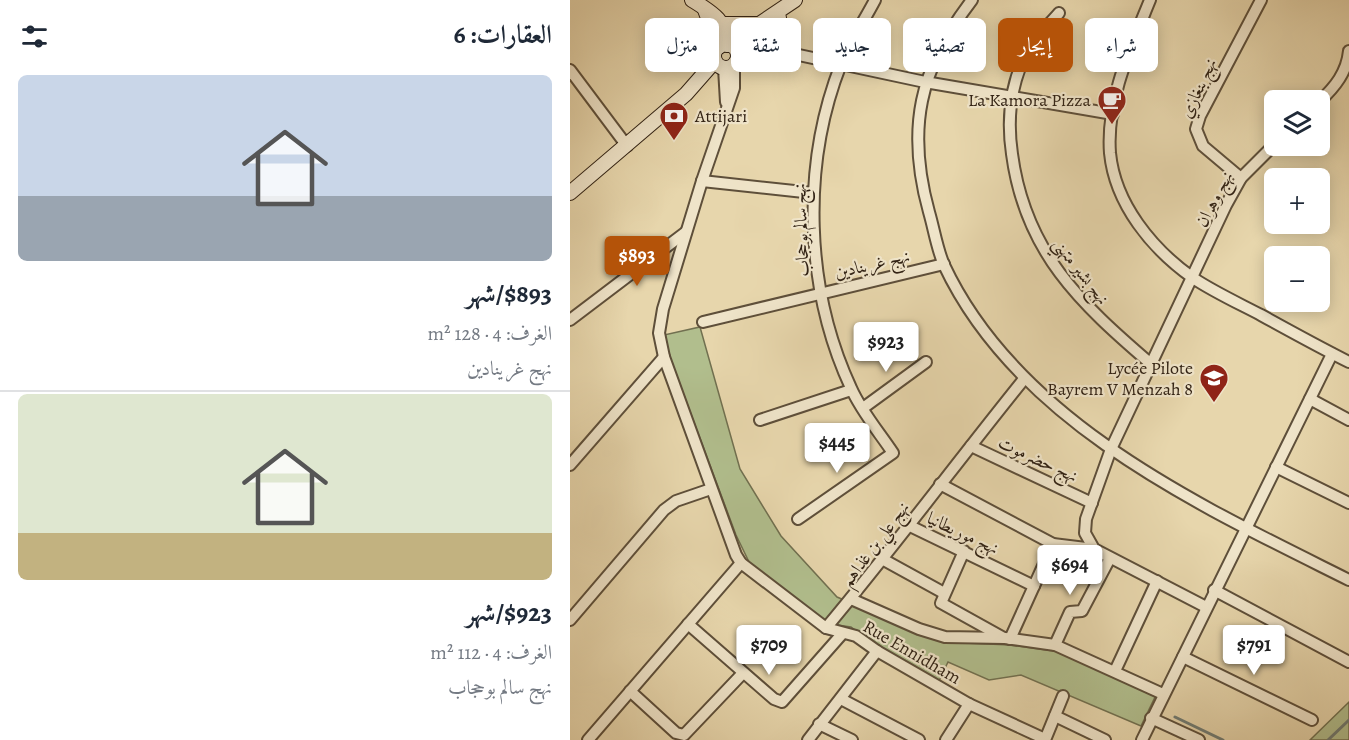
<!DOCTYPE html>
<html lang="ar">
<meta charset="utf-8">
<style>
body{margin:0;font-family:Alegreya,Amiri,serif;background:#f6f6f7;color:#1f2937;direction:rtl;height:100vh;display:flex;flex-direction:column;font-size:22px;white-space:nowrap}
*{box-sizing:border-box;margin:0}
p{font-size:20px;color:#747a83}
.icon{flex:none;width:33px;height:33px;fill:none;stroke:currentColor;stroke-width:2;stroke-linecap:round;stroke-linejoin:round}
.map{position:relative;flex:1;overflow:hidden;direction:ltr}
.side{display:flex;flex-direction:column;background:#fff;width:570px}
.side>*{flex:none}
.top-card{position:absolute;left:18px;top:18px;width:570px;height:54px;direction:rtl;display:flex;gap:12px}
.buttons{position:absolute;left:694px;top:90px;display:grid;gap:12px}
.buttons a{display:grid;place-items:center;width:66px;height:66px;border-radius:9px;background:#fff;box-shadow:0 3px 15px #0003;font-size:30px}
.price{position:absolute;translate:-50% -51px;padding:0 14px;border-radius:6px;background:#fff;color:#222;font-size:20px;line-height:39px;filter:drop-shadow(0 2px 3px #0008)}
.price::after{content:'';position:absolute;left:50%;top:36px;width:18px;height:14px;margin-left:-9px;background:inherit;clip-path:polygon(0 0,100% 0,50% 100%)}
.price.active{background:#b45309;color:#fff}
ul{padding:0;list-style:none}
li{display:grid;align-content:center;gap:12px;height:318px;padding:0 18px}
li+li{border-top:2px solid #e0e1e3}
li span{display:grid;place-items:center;height:186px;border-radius:9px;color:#555}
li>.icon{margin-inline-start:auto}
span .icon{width:108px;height:108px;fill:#fffc;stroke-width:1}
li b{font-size:26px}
h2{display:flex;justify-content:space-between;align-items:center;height:72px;padding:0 18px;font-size:26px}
.chip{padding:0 21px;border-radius:9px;background:#fff;box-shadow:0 3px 15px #0003;font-size:21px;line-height:54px}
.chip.active{background:#b45309;color:#fff}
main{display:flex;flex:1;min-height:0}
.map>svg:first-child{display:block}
</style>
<main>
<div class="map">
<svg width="779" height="740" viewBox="0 0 779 740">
<rect width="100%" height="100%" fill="#e7d6ac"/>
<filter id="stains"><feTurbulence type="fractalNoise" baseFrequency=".00333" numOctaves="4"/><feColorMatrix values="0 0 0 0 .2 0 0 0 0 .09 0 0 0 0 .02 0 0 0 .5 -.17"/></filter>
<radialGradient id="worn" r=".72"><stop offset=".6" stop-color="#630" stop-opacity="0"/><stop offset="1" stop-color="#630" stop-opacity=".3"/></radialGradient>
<g fill="#b1be8d" stroke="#717050" stroke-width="1.5">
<path d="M130,327L170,469L211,536L267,597L373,642L440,645L491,652L586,695L571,726L451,675L419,680L378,662L369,681L309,649L281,627L260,624L181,566L166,535L99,355L94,335Z"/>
<path d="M779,702V740H740Z"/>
</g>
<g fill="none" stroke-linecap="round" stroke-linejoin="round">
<g stroke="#6f7b73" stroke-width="3">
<path d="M605,717L653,740"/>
<path d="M758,740L779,720"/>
</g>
<g stroke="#5e4f3a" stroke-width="14">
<g id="street">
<path d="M402,0C349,69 336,129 359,212C364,229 367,249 374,265C448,423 631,506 779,580"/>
<path d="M580,0C561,47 536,100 540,153C545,204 582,249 623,278C644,292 668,303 691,315C720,331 749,347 779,362"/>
<path d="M489,13C478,26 462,40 455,56C440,87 437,120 442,154C455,252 510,303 581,364"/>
<path d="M187,46L355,82L543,114"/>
<path d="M164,65V88L132,181L93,309L89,333L94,357L166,555L171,563L256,628L286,636L307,651L399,704L475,739"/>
<path d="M154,68L156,102"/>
<path d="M0,70L57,146"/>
<path d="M750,101C765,87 777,72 779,51"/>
<path d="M671,178L633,146L626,129L630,116L691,0"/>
<path d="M132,181L243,193"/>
<path d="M0,320L116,232"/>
<path d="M133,322L374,264"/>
<path d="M740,399L779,420"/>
<path d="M293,408L356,362"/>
<path d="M190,420L281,390"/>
<path d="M401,446L522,503"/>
<path d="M0,465L94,357"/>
<path d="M706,467L779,503"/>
<path d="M370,484L483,544L524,549"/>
<path d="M228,519L323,453C309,432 291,411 281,388C235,289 231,166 271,64C280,42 294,21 305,0"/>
<path d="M340,526L464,586"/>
<path d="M394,551L371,603L434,638"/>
<path d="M314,560L374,593"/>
<path d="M644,590L779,662"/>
<path d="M281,599L349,629L375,637L435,638L485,645L593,694"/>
<path d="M636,607L524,549L515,533L516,519L541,449L656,205L671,178L705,144"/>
<path d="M0,620L94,510L106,501L141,489"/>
<path d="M118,624L204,699L212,702L272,634"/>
<path d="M256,628C324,547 387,462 454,379"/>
<path d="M440,639L483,544"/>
<path d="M485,645L500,612L512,611L539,560"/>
<path d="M613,657L742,720"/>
<path d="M545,671L587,581"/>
<path d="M60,691L106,733L114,735L173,673"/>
<path d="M271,699L349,740"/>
<path d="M485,716L535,740"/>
<path d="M581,718L629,740"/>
<path d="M249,724L282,740"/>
<path d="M18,740L171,563"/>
<path d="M238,740L307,651"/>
<path d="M376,740L399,704"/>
<path d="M475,740L493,696"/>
<path d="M572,740L762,354"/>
</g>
</g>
<g stroke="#312214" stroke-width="16">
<g id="secondary">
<path d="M122,0C141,12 157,20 157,45"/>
<path d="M135,10L149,47"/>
<path d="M153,24H189"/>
<circle cx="156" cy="56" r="12"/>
<path d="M158,45L225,0"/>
<path d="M166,62L187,46L209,18"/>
<path d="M0,193L116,94L145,61"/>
</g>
</g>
<use href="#street" stroke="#efe4c9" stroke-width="10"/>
<use href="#secondary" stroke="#efe4c9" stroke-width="14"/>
</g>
<defs>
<g id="cafe-pin" transform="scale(1.5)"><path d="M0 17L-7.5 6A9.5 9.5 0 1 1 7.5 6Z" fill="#8f2418" stroke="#efe4c9"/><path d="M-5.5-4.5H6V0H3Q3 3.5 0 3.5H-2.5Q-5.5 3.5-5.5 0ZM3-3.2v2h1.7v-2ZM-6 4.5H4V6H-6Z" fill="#fff"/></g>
<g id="bank-pin" transform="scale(1.5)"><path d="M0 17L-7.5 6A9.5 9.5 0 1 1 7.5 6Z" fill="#8f2418" stroke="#efe4c9"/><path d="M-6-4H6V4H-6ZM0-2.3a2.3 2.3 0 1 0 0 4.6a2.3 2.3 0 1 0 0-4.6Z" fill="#fff"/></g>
<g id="school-pin" transform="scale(1.5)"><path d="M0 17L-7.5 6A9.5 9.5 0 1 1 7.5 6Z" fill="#8f2418" stroke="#efe4c9"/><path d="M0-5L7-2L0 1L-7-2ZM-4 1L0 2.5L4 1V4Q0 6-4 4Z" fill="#fff"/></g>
</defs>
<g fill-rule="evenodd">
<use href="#cafe-pin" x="542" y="100"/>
<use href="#bank-pin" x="104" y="116"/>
<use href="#school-pin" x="644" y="378"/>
</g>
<g text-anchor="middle" stroke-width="4.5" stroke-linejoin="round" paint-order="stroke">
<g font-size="18" fill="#312214" stroke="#efe4c9">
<text transform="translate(628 88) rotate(-65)" y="6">نهج بنغازي</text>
<text transform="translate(644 199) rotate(-62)" y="6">نهج وهران</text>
<text transform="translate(231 230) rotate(-92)" y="6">نهج سالم بوحجاب</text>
<text transform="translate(302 264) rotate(-13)" y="6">نهج غرينادين</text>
<text transform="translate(511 271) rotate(52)" y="6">نهج بشير متهني</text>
<text transform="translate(468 459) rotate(25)" y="6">نهج حضرموت</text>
<text transform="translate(393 533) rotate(25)" y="6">نهج موريطانيا</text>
<text transform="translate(305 544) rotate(-53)" y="6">نهج علي بن غذاهم</text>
<text transform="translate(342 652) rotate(30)" y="6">Rue Ennidham</text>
</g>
<g font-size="18" fill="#312214" stroke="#efe4c9" text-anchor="end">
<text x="521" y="106">La Kamora Pizza</text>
<text x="125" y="122" text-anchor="start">Attijari</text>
<text x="623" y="374">Lycée Pilote<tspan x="623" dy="21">Bayrem V Menzah 8</tspan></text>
</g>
</g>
<rect width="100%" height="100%" filter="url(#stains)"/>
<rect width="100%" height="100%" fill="url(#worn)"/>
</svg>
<div class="buttons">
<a><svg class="icon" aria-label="layers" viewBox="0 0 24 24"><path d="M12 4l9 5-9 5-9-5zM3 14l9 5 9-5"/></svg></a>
<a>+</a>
<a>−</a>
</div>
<b class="price active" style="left:67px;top:287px">$893</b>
<b class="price" style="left:316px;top:373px">$923</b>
<b class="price" style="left:267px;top:474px">$445</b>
<b class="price" style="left:500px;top:596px">$694</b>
<b class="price" style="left:199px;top:676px">$709</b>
<b class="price" style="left:684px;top:676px">$791</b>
<div class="top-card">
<a class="chip">شراء</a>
<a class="chip active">إيجار</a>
<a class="chip">تصفية</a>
<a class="chip">جديد</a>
<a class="chip">شقة</a>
<a class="chip">منزل</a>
</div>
</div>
<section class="side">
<h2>العقارات: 6<svg class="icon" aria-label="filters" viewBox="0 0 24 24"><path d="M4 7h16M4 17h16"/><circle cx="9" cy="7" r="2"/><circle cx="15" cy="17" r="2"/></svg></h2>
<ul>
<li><span style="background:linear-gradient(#c9d6e8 65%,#9aa5b1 0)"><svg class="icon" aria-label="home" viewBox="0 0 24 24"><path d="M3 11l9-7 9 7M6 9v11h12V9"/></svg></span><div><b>$893/شهر</b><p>الغرف: 4 · 128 m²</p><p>نهج غرينادين</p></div></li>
<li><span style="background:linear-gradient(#dfe7d0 75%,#c2b280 0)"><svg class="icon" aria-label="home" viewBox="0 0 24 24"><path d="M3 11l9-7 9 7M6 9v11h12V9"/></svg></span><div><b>$923/شهر</b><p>الغرف: 4 · 112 m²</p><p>نهج سالم بوحجاب</p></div></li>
</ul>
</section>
</main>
